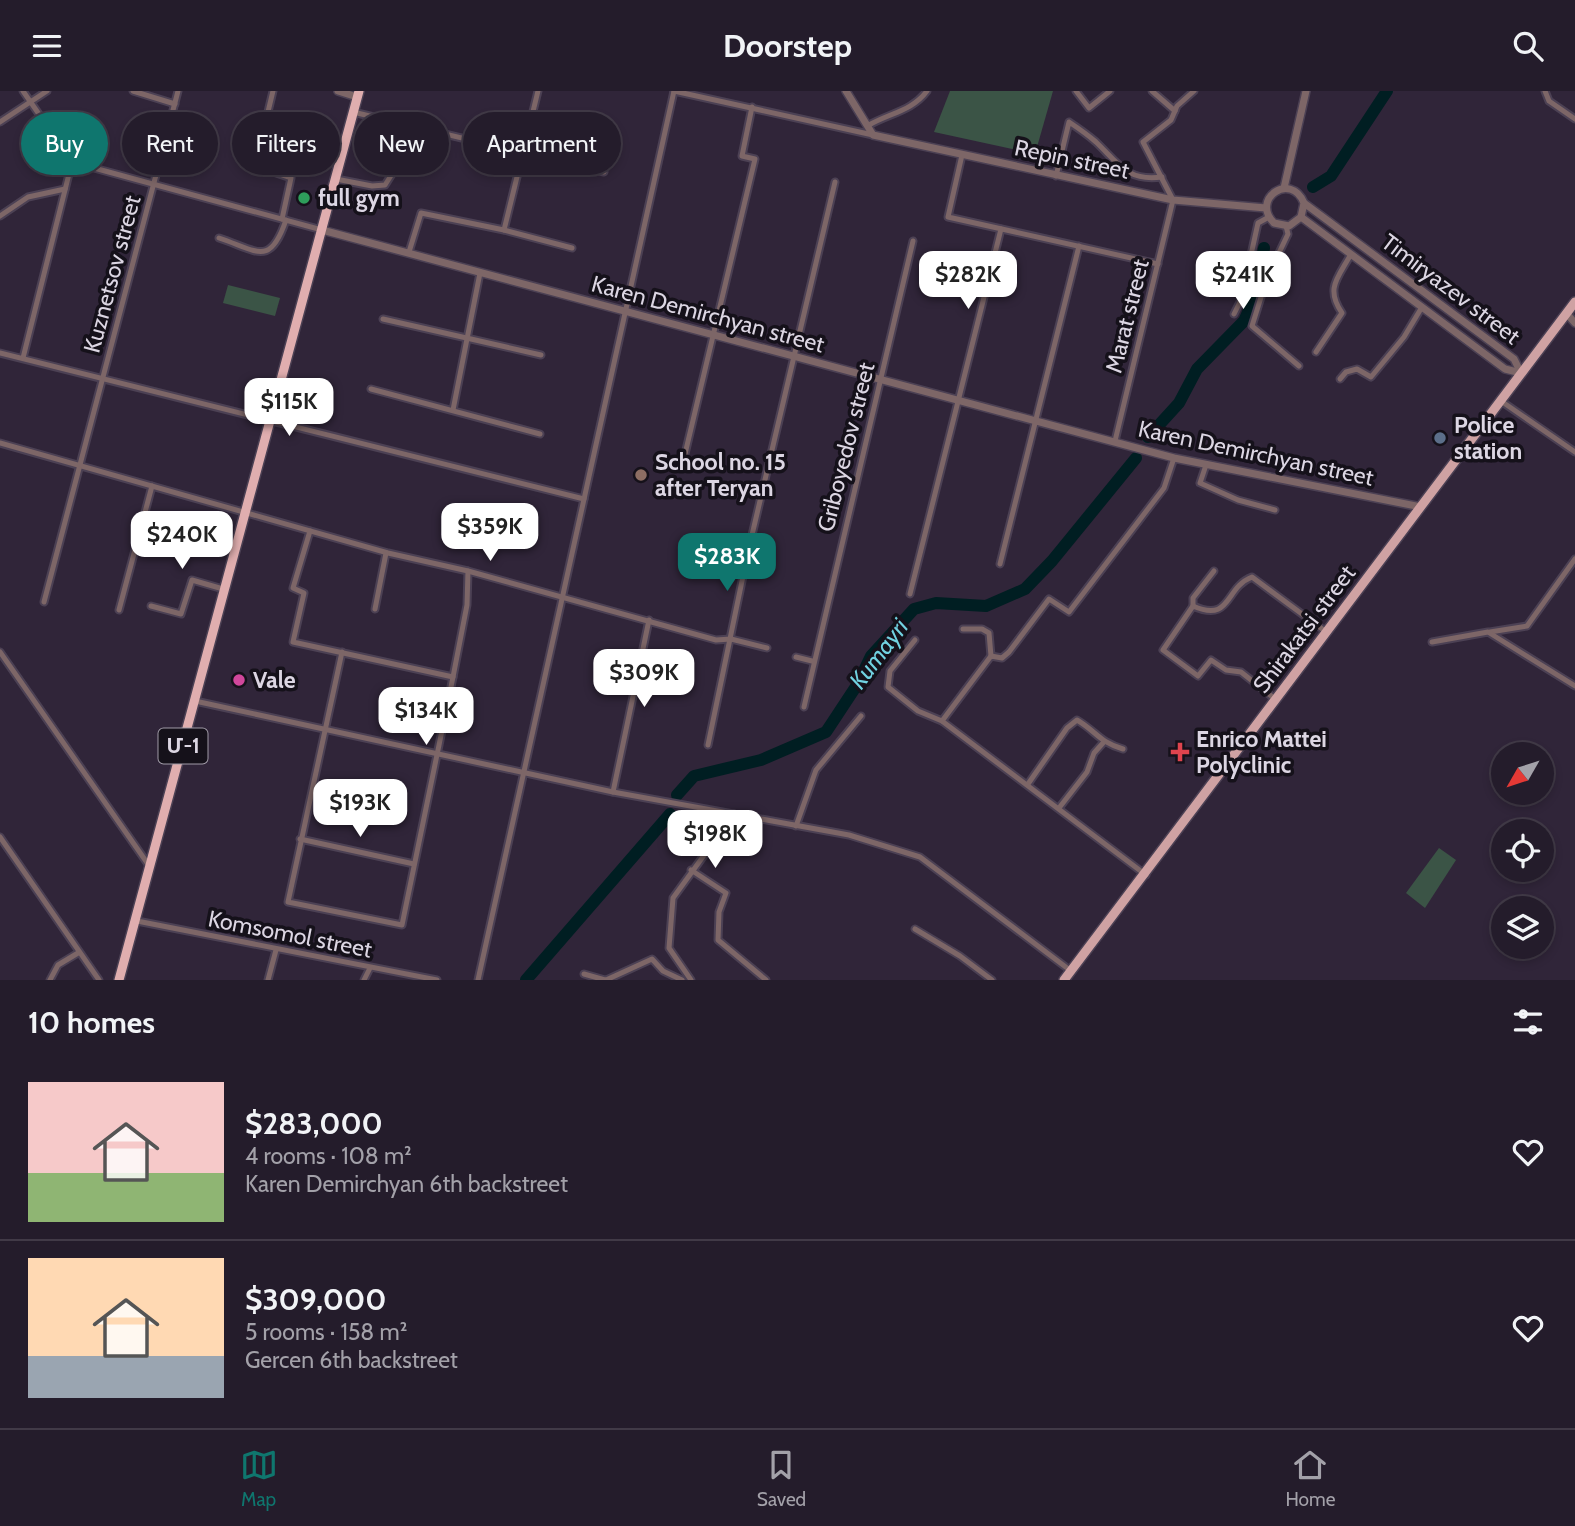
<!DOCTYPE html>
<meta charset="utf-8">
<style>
body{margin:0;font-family:Cabin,"Noto Sans Armenian",sans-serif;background:#2c2533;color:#f1f3f6;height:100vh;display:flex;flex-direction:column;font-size:26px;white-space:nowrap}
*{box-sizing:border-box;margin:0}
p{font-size:23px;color:#a3a1a9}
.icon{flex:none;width:38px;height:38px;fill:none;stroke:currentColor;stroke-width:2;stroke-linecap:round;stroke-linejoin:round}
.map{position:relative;height:889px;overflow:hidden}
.panel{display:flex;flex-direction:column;background:#241c2b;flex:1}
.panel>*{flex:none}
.guide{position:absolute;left:21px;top:21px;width:700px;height:63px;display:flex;gap:14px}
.needle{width:46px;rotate:231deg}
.fabs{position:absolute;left:1491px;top:651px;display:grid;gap:14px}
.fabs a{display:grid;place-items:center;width:63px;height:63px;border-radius:50%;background:#241c2b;box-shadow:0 4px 10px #0003,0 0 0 2px #413a47;font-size:35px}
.price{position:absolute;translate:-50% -60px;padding:0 16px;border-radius:14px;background:#fff;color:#222;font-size:23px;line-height:46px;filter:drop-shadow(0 2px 4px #0008)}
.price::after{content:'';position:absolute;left:50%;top:42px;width:21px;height:16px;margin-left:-10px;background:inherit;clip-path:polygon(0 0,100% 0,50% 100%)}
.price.current{background:#0f766e;color:#fff}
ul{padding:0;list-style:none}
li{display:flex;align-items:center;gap:21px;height:175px;padding:0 28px}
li+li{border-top:2px solid #413a47}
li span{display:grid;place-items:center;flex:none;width:196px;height:140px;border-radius:0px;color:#555}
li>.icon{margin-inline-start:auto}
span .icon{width:84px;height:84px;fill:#fffc;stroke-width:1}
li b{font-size:30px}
h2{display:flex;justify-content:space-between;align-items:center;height:84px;padding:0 28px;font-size:30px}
.tag{padding:0 24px;border-radius:32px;background:#241c2b;box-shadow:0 4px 10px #0003,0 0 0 2px #413a47;font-size:24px;line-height:63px}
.tag.current{background:#0f766e;color:#fff}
header{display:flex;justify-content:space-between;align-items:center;height:91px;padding:0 28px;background:#241c2b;font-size:32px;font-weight:800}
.tabs{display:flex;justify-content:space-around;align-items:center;height:98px;border-top:2px solid #413a47;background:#241c2b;font-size:19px;color:#a3a1a9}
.tabs a{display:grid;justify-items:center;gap:4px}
.tabs .current{color:#0f766e}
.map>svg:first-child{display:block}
</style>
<header><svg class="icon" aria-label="menu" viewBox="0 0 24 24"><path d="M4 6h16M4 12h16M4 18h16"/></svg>Doorstep<svg class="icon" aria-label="search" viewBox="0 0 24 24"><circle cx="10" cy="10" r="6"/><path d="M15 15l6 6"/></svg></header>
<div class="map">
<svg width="1575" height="889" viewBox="0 0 1575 889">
<rect width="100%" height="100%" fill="#302539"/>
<g fill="#3b5446">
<path d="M950,0H1053L1035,63L934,41Z"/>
<path d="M228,194L280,207L275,225L223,212Z"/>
<path d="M1439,757L1456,769L1425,817L1406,802Z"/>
</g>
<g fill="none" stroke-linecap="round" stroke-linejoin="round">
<g stroke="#001e22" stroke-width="12">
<path d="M1313,96L1331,85L1387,0"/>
<path d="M1148,346L1179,312L1197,278L1244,230L1255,206L1264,157"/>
<path d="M677,704L694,685L761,669L826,641L857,594L871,565L914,518L936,512L986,515L1025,498L1052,470L1136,367"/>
<path d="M526,889L670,723"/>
</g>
<g stroke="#4c4154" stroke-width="9">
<g id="minor">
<path d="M23,0L72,71L322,139"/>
<path d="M133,0L175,13"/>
<path d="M674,0L873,44"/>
<path d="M1076,0L1089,17L1110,0"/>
<path d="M1152,0L1175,20"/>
<path d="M1545,0L1549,10L1575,28"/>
<path d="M353,21L604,81"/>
<path d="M0,31L47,0"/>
<path d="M869,34C890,22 912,20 927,0"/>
<path d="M962,64L948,126L1158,173"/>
<path d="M244,71L291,87L282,128"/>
<path d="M260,76V54L273,0"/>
<path d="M1056,85L1069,31C1078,37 1088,44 1096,51C1118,72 1127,91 1162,86"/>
<path d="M336,88L372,95L385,94L399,72L408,36"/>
<path d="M0,125L28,106L65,98"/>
<path d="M1286,135L1288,143L1267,187L1252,235L1299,275"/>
<path d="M504,139L538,0"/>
<path d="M219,147C258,160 270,176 286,129"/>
<path d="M409,161L421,122L504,139L572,157"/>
<path d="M1234,223L1241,209L1258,132L1269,126"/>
<path d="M383,228L541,264"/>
<path d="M1316,261L1342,222C1325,197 1338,187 1351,163"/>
<path d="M0,262L584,408"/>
<path d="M23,267L72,71"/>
<path d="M1340,288L1346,281L1357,278L1371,286L1404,246L1422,216"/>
<path d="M371,298L540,343"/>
<path d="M1501,310L1575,361"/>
<path d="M453,319L480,182"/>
<path d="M1115,350L1173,109L1143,51L1171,29L1177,15L1194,0"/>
<path d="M0,352L388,462L468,480L716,549L731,548L767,557"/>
<path d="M685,363L755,68L742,65L752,16"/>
<path d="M1206,374L1200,392L1238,409L1275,419"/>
<path d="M310,440L293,497L304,502L293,551L453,586"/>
<path d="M1000,473L1079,155"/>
<path d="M910,503L1001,138"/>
<path d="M44,511L178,0"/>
<path d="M151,515L181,523L192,489L223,498"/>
<path d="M1193,515V507L1214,480"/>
<path d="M375,518L386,462"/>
<path d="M119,519L152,395"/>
<path d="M963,538H982L989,542L991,565"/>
<path d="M1490,541L1527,535L1575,468"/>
<path d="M915,549L890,580L888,596L918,620L942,630"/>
<path d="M1432,551L1488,541L1575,595"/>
<path d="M0,561L150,776"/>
<path d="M342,561L288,811L402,834L453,586L467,514L468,480"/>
<path d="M796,566L812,570"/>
<path d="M1275,608L1241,581L1226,579L1211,569L1198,585L1163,559L1193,515C1232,532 1224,497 1252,486L1325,540"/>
<path d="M195,610L613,701L849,744L920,766L1071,880"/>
<path d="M804,616L913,150"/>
<path d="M708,654L748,461L835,91"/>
<path d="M1028,693L1067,637L1077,629C1097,641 1099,651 1123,658"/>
<path d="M613,701L649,529"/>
<path d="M1059,717L1087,681L1094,662L1103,652"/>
<path d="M796,735L816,679L861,625"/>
<path d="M0,746L99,889"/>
<path d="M300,748L414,773"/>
<path d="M691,779L726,802L719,821L718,849L766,889"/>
<path d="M1146,784L942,630L991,565L1002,567L1009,561L1049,508L1069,521L1164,397L1174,367"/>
<path d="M137,830L437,889"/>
<path d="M915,838L960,865L992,889"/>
<path d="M584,883L605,889"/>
<path d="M50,889L58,874L78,862"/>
<path d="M268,889L276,859"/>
<path d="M364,889L370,877"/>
<path d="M478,889L674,0"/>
<path d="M606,889L652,868L663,880L682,889"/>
<path d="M691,889L669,857L673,807L734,723"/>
</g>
</g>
<g stroke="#4c4154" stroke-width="10">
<g id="tertiary">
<path d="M338,0L357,6"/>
<path d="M846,0L873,44L1173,109L1266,117"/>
<path d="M1284,97L1306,0"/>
<path d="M1304,112L1301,126L1289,135L1274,132C1250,108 1291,80 1304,112L1514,268L1521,282"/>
<path d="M1301,126L1505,278L1521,282"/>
<path d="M322,139L1174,367L1421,416"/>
<path d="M1566,222L1575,232"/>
</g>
</g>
<g stroke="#4c4154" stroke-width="12">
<path id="primary" d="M1064,889L1575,211"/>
</g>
<g stroke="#4c4154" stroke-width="12">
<path id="trunk" d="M119,889L359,0"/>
</g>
<use href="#minor" stroke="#7d6667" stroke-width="5"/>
<use href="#tertiary" stroke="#7d6667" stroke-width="7"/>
<use href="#primary" stroke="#cfa2a3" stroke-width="9"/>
<use href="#trunk" stroke="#e0aeaf" stroke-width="9"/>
</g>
<circle fill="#2e9e5b" stroke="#15111a" stroke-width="2.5" cx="304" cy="107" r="7"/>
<circle fill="#5c6f8a" stroke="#15111a" stroke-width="2.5" cx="1440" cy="347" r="7"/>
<circle fill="#8d6e63" stroke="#15111a" stroke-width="2.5" cx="641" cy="384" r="7"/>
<circle fill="#d1479c" stroke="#15111a" stroke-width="2.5" cx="239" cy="589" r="7"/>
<path fill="#e0444e" stroke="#15111a" stroke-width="2.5" d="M1176.5 650.5h7v7h7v7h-7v7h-7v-7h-7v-7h7z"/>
<g text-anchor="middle" stroke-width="7" stroke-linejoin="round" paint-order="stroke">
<rect fill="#15111a" stroke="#a09ba7" stroke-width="2" x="158.5" y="637.5" width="49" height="35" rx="5"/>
<g font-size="21" font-weight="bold" fill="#dcd6e3">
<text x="183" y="662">Մ-1</text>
</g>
<g font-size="23" fill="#dcd6e3" stroke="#15111a">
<text transform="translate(1072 68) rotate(12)" y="8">Repin street</text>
<text transform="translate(112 183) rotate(-75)" y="8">Kuznetsov street</text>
<text transform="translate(1451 198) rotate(37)" y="8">Timiryazev street</text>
<text transform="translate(708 223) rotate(15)" y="8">Karen Demirchyan street</text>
<text transform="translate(1127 225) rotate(-76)" y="8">Marat street</text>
<text transform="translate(846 356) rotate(-76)" y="8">Griboyedov street</text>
<text transform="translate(1256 362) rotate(12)" y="8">Karen Demirchyan street</text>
<text transform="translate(1304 538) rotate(-53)" y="8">Shirakatsi street</text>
<text transform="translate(290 843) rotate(11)" y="8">Komsomol street</text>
</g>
<g font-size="23" font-weight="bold" fill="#dcd6e3" stroke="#15111a" text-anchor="start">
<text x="318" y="115">full gym</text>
<text x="1454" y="342">Police<tspan x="1454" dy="26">station</tspan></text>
<text x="655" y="379">School no. 15<tspan x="655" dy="26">after Teryan</tspan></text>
<text x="253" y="597">Vale</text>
<text x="1196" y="656">Enrico Mattei<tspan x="1196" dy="26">Polyclinic</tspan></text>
</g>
<g font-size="24" font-style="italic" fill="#71d2e1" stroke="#15111a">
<text transform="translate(879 563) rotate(-53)" y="8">Kumayri</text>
</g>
</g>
</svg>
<div class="fabs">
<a><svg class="needle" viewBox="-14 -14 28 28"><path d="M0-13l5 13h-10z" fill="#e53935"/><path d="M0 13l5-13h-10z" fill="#a3a1a9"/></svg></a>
<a><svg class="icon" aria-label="locate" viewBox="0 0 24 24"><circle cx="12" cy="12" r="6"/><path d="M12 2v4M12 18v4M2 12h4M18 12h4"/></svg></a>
<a><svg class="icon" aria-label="layers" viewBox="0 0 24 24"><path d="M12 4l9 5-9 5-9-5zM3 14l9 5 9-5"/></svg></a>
</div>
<b class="price" style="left:968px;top:220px">$282K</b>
<b class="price" style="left:1243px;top:220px">$241K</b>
<b class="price" style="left:289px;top:347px">$115K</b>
<b class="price" style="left:490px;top:472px">$359K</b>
<b class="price" style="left:182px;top:480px">$240K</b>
<b class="price current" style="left:727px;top:502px">$283K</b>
<b class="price" style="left:644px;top:618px">$309K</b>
<b class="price" style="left:426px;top:656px">$134K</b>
<b class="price" style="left:360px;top:748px">$193K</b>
<b class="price" style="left:715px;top:779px">$198K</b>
<div class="guide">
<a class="tag current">Buy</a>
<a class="tag">Rent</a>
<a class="tag">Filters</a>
<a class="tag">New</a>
<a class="tag">Apartment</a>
</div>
</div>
<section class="panel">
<h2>10 homes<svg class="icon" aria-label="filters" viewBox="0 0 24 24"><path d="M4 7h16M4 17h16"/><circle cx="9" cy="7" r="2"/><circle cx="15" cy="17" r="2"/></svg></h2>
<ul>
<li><span style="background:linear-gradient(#f6c9c9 65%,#8fb573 0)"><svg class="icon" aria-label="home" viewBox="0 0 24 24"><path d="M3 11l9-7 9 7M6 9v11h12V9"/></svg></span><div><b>$283,000</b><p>4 rooms · 108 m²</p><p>Karen Demirchyan 6th backstreet</p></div><svg class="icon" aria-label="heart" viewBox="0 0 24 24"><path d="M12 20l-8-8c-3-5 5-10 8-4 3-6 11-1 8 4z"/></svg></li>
<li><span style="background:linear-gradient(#ffd9b3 70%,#9aa5b1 0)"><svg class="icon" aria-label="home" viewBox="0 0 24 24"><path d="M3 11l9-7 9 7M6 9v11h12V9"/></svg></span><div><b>$309,000</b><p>5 rooms · 158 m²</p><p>Gercen 6th backstreet</p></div><svg class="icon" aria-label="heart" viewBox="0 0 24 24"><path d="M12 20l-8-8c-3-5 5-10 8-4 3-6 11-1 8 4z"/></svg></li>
</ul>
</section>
<nav class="tabs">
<a class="current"><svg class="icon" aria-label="map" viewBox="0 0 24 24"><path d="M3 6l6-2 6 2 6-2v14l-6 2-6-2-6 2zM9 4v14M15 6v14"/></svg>Map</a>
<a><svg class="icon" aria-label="saved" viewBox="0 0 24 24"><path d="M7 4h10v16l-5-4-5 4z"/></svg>Saved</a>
<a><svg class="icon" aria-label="home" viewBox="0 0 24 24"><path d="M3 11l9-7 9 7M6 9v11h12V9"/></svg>Home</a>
</nav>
